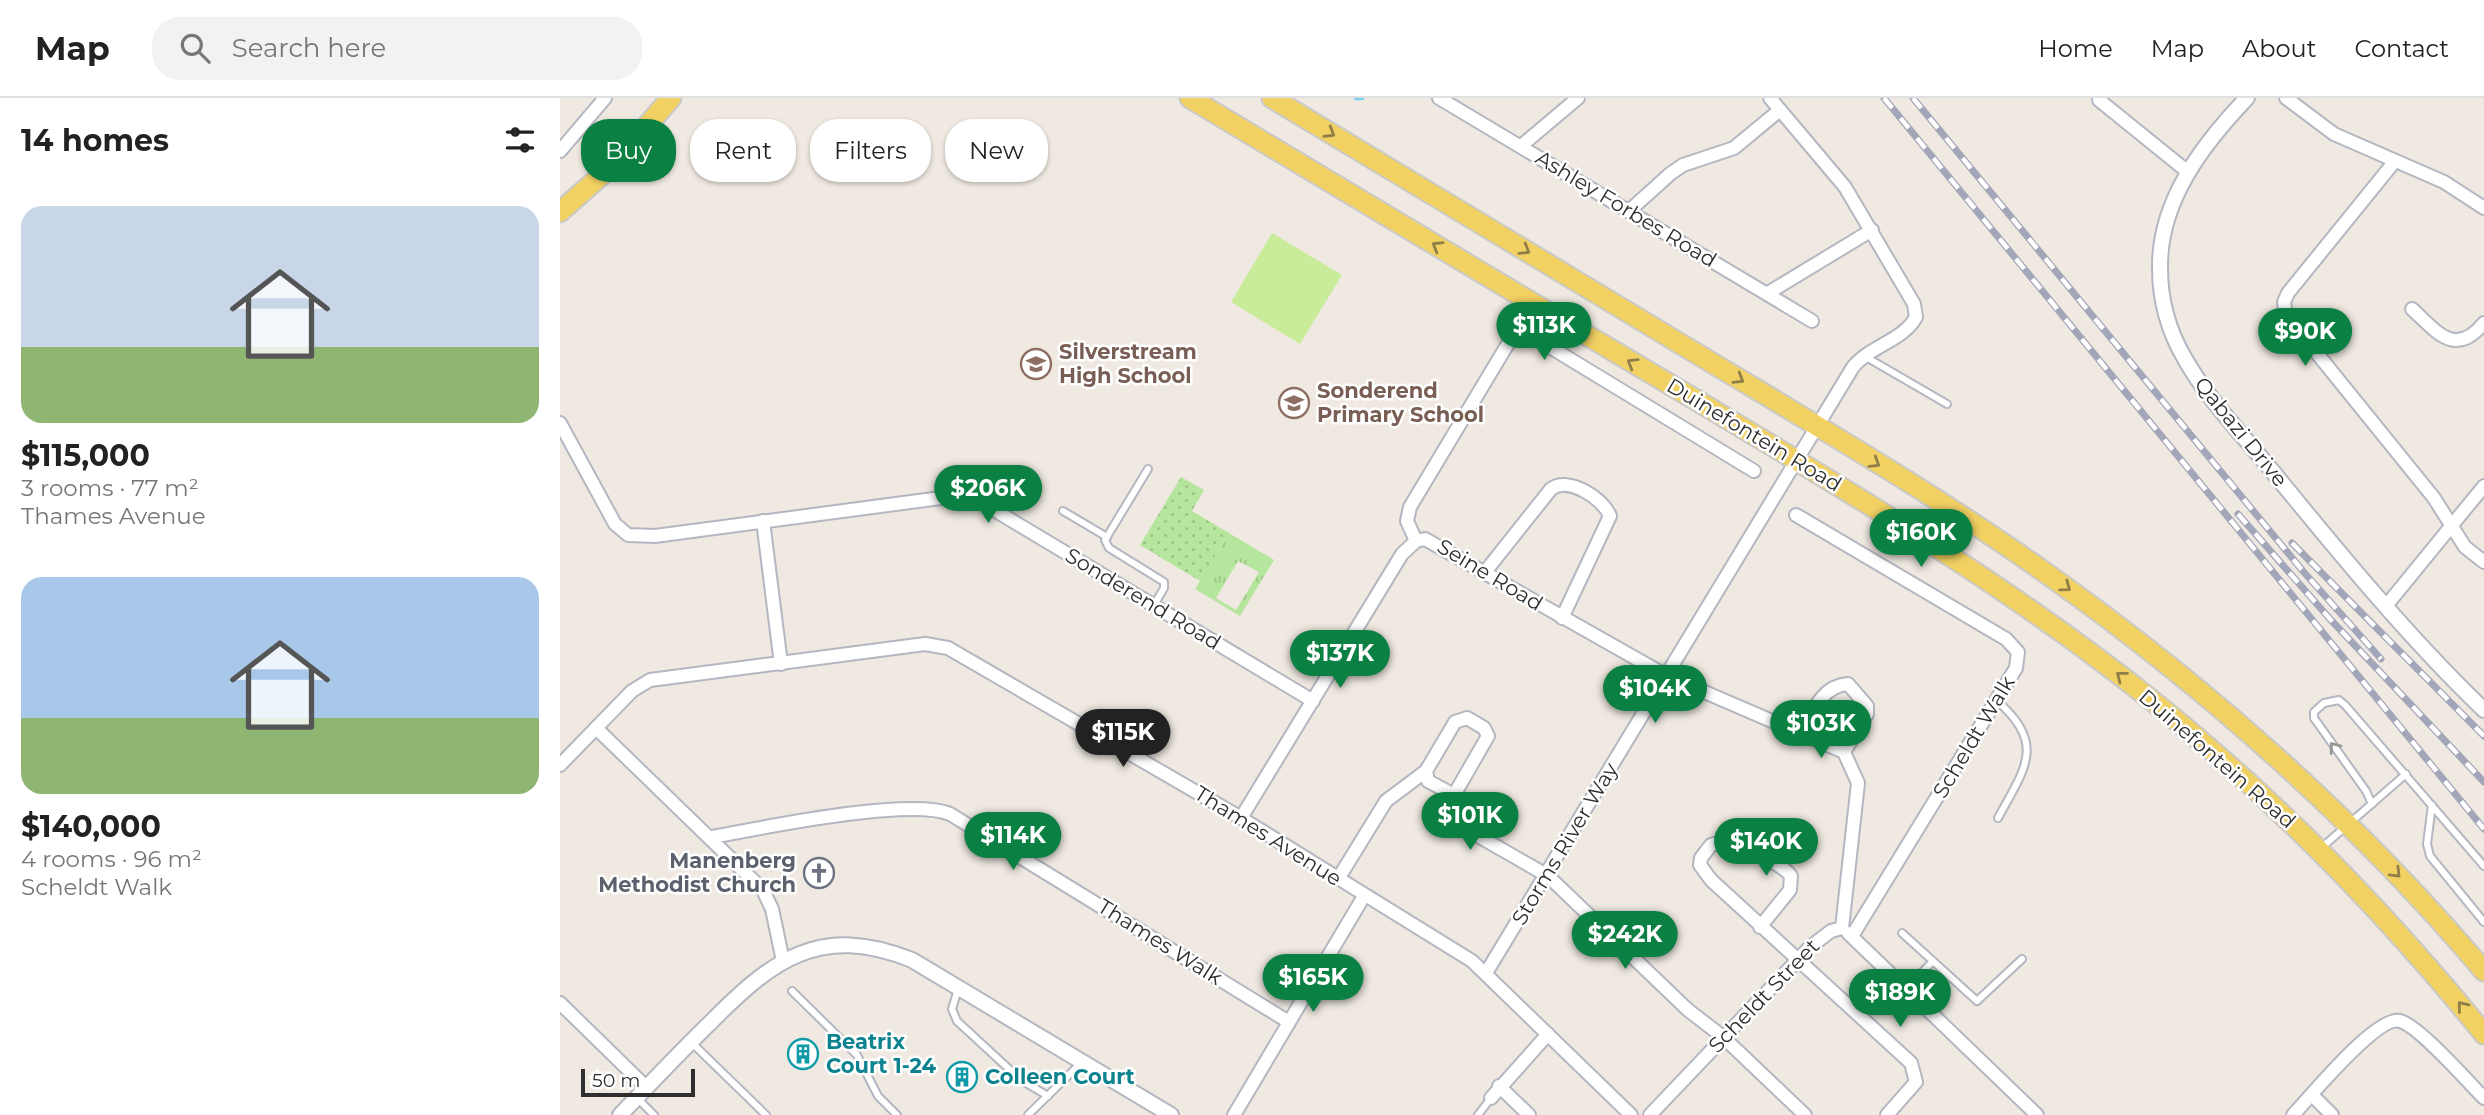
<!DOCTYPE html>
<meta charset="utf-8">
<style>
body{margin:0;font-family:Montserrat,sans-serif;background:#f2f2f2;color:#222;height:100vh;display:flex;flex-direction:column;font-size:26px;white-space:nowrap}
*{box-sizing:border-box;margin:0}
p{font-size:23px;color:#767676}
.icon{flex:none;width:38px;height:38px;fill:none;stroke:currentColor;stroke-width:2;stroke-linecap:round;stroke-linejoin:round}
.map{position:relative;flex:1;overflow:hidden}
.sheet{display:flex;flex-direction:column;background:#fff;width:560px}
.sheet>*{flex:none}
.top-card{position:absolute;left:21px;top:21px;width:665px;height:63px;display:flex;gap:14px}
.scale{position:absolute;left:21px;bottom:18px;width:114px;box-sizing:border-box;padding-left:7px;border:4px solid #2e2e2e;border-top:0;font-size:19px;line-height:24px;white-space:nowrap;color:#2e2e2e;-webkit-text-stroke:5px #fff;paint-order:stroke}
.price{position:absolute;translate:-50% -60px;padding:0 16px;border-radius:24px;background:#0b8043;color:#fff;font-size:23px;line-height:46px;filter:drop-shadow(0 2px 4px #0008)}
.price::after{content:'';position:absolute;left:50%;top:42px;width:21px;height:16px;margin-left:-10px;background:inherit;clip-path:polygon(0 0,100% 0,50% 100%)}
.price.active{background:#222;color:#fff}
ul{padding:0;list-style:none}
li{display:grid;align-content:center;gap:14px;height:371px;padding:0 21px}
li span{display:grid;place-items:center;height:217px;border-radius:21px;color:#555}
li>.icon{margin-inline-start:auto}
span .icon{width:126px;height:126px;fill:#fffc;stroke-width:1}
li b{font-size:30px}
h2{display:flex;justify-content:space-between;align-items:center;height:84px;padding:0 21px;font-size:30px}
.tag{padding:0 24px;border-radius:28px;background:#fff;box-shadow:0 2px 5px #0004;font-size:24px;line-height:63px}
.tag.active{background:#0b8043;color:#fff}
header{display:flex;align-items:center;gap:42px;box-sizing:border-box;height:98px;padding:0 35px;background:#fff;border-bottom:2px solid #e0e0e0}
header strong{font-size:33px}
nav{display:flex;gap:38px;margin-inline-start:auto;font-size:24px}
.search{width:490px;height:63px;background:#f2f2f2;display:flex;align-items:center;gap:18px;box-sizing:border-box;padding:0 24px;border-radius:28px;color:#767676;font-size:26px}
main{display:flex;flex:1;min-height:0}
.map>svg:first-child{display:block}
</style>
<header>
<strong>Map</strong>
<div class="search"><svg class="icon" aria-label="search" viewBox="0 0 24 24"><circle cx="10" cy="10" r="6"/><path d="M15 15l6 6"/></svg>Search here</div>
<nav><a>Home</a><a>Map</a><a>About</a><a>Contact</a></nav>
</header>
<main>
<section class="sheet">
<h2>14 homes<svg class="icon" aria-label="filters" viewBox="0 0 24 24"><path d="M4 7h16M4 17h16"/><circle cx="9" cy="7" r="2"/><circle cx="15" cy="17" r="2"/></svg></h2>
<ul>
<li><span style="background:linear-gradient(#c9d6e8 65%,#8fb573 0)"><svg class="icon" aria-label="home" viewBox="0 0 24 24"><path d="M3 11l9-7 9 7M6 9v11h12V9"/></svg></span><div><b>$115,000</b><p>3 rooms · 77 m²</p><p>Thames Avenue</p></div></li>
<li><span style="background:linear-gradient(#a9c7e8 65%,#8fb573 0)"><svg class="icon" aria-label="home" viewBox="0 0 24 24"><path d="M3 11l9-7 9 7M6 9v11h12V9"/></svg></span><div><b>$140,000</b><p>4 rooms · 96 m²</p><p>Scheldt Walk</p></div></li>
</ul>
</section>
<div class="map">
<svg width="1924" height="1017" viewBox="0 0 1924 1017">
<defs>
<pattern id="grass-tufts" width="24" height="20" patternUnits="userSpaceOnUse" patternTransform="scale(1.75)"><rect width="24" height="20" fill="#b6e59e"/><path d="M3 7l-1-3M5 7V3M7 7l1-3M15 17l-1-3M17 17v-4M19 17l1-3" fill="none" stroke="#9dc588"/></pattern>
<pattern id="garden-dots" width="8" height="8" patternUnits="userSpaceOnUse" patternTransform="scale(1.75)"><rect width="8" height="8" fill="#b6e59e"/><path d="M2 2h.1M6 6h.1" fill="none" stroke="#9dc588" stroke-width="1.8" stroke-linecap="round"/></pattern>
</defs>
<rect width="100%" height="100%" fill="#efe9e1"/>
<path fill="url(#grass-tufts)" fill-rule="evenodd" d="M669,435L714,462L680,518L635,491ZM678,463L699,474L676,512L656,500Z"/>
<path fill="url(#garden-dots)" d="M621,379L644,392L632,413L669,435L640,483L580,447Z"/>
<path fill="#c9ec9a" d="M712,135L782,177L740,246L671,204Z"/>
<g fill="none" stroke-linecap="round" stroke-linejoin="round">
<path stroke="#75cff0" stroke-width="4.5" d="M796,0H802"/>
<g stroke="#b4b7c1" stroke-width="10">
<g id="service">
<path d="M1306,259L1387,306"/>
<path d="M588,371L545,442L549,450L604,484V490L594,507"/>
<path d="M503,413L547,439"/>
<path d="M1436,602C1487,646 1465,670 1438,720"/>
<path d="M1812,706L1806,693L1754,620V614L1764,605L1779,602L1785,607L1924,768"/>
<path d="M1872,707L1867,746L1870,758L1924,824"/>
<path d="M1760,751L1846,676"/>
<path d="M1342,835L1417,903L1462,861"/>
<path d="M1347,890L1372,864"/>
<path d="M398,891L392,911L397,923L461,982L488,998"/>
<path d="M232,893L297,957L318,998L337,1017"/>
<path d="M132,945L206,1017"/>
<path d="M77,1000L94,1017"/>
<path d="M468,1017L522,964"/>
<path d="M918,1017L931,1000"/>
</g>
</g>
<g stroke="#b4b7c1" stroke-width="16">
<g id="minor">
<path d="M879,0L1252,223"/>
<path d="M1726,0L1774,36L1884,84L1924,110"/>
<path d="M1539,2L1628,74"/>
<path d="M961,48L1018,0"/>
<path d="M0,53L45,0"/>
<path d="M1835,63L1728,195L1724,204L1726,217L1874,400L1905,449L1924,464"/>
<path d="M1069,113L1110,76L1123,67L1174,50L1220,12"/>
<path d="M1208,195L1312,132"/>
<path d="M1852,211C1877,234 1895,260 1924,225"/>
<path d="M0,325L55,426L68,437L95,438L396,398L416,401L753,603"/>
<path d="M1236,417L1446,541L1458,554L1456,570L1292,838"/>
<path d="M203,423L221,566"/>
<path d="M856,443L847,423L850,409L949,244L960,235H967L1194,373"/>
<path d="M925,474L991,391C1008,378 1043,400 1050,418L1002,520"/>
<path d="M1826,508L1924,388"/>
<path d="M36,630L203,792L212,811L223,863"/>
<path d="M1242,635C1253,614 1261,588 1288,586L1307,608V616L1284,654"/>
<path d="M0,667L72,593L90,582L365,546L388,550L681,720L912,863L1071,1017"/>
<path d="M894,697L868,683L866,673L895,624L907,620L924,630L928,638L894,697L889,715L894,724L988,778L1128,912L1163,939L1245,1017"/>
<path d="M681,720L842,456L856,443L865,441L1105,577L1284,654L1298,685L1282,830"/>
<path d="M152,739C201,730 349,699 390,716L729,924"/>
<path d="M778,781L826,703L866,673"/>
<path d="M1200,829L1230,792L1231,778C1221,764 1167,739 1151,747L1141,760L1140,767L1151,782L1351,965L1356,984L1327,1017"/>
<path d="M1288,835L1477,1017"/>
<path d="M926,875L1293,269C1310,248 1344,242 1356,219L1354,206L1285,89L1210,0"/>
<path d="M0,905L87,990"/>
<path d="M939,988L969,1017"/>
<path d="M1752,997L1772,1017"/>
<path d="M931,1000L988,936"/>
<path d="M674,1017L804,798"/>
<path d="M1090,1017L1250,849L1271,833L1282,830"/>
<path d="M1733,1017C1750,999 1817,917 1840,923C1859,928 1908,984 1924,1000"/>
</g>
</g>
<g stroke="#b4b7c1" stroke-width="18">
<g id="tertiary">
<path d="M1687,0C1643,46 1599,103 1600,170C1600,202 1609,234 1625,261C1648,302 1684,338 1713,374C1780,456 1848,539 1924,612"/>
<path d="M60,1017C90,986 119,955 150,925C212,862 260,825 352,862L611,1017"/>
</g>
</g>
<g stroke="#c9c9c9" stroke-width="23">
<g id="primary">
<path d="M630,0C798,101 967,202 1136,302C1293,396 1451,489 1594,604C1716,702 1826,815 1924,936"/>
<path d="M712,0C854,86 997,171 1139,257C1257,328 1378,398 1490,478C1650,592 1797,723 1924,873"/>
<path d="M0,114L54,66L111,0"/>
</g>
</g>
<use href="#service" stroke="#fff" stroke-width="6"/>
<use href="#minor" stroke="#fff" stroke-width="12"/>
<use href="#tertiary" stroke="#fff" stroke-width="14"/>
<use href="#primary" stroke="#f2d163" stroke-width="19"/>
<g stroke="#a3a6b8" stroke-width="7">
<g id="rail">
<path d="M1324,0L1924,731"/>
<path d="M1353,0L1742,472L1821,561"/>
<path d="M1678,416L1770,521L1924,684"/>
<path d="M1732,445L1924,638"/>
</g>
</g>
<use href="#rail" stroke="#fff" stroke-width="4.5" stroke-dasharray="13" stroke-linecap="butt"/>
</g>
<defs><path id="oneway-chevron" d="M-2-3.5L2.5 0L-2 3.5" fill="none" stroke-width="1.6" stroke-linecap="round" stroke-linejoin="round" transform="scale(1.75)"/></defs>
<g stroke="#908048">
<use href="#oneway-chevron" transform="translate(770 35) rotate(31)"/>
<use href="#oneway-chevron" transform="translate(877 148) rotate(-149)"/>
<use href="#oneway-chevron" transform="translate(965 152) rotate(31)"/>
<use href="#oneway-chevron" transform="translate(1072 265) rotate(-149)"/>
<use href="#oneway-chevron" transform="translate(1179 281) rotate(31)"/>
<use href="#oneway-chevron" transform="translate(1315 365) rotate(32)"/>
<use href="#oneway-chevron" transform="translate(1506 489) rotate(36)"/>
<use href="#oneway-chevron" transform="translate(1561 578) rotate(-142)"/>
<use href="#oneway-chevron" transform="translate(1836 775) rotate(45)"/>
<use href="#oneway-chevron" transform="translate(1902 908) rotate(-129)"/>
</g>
<use stroke="#969696" href="#oneway-chevron" transform="translate(1774 649) rotate(-127)"/>
<defs>
<g id="school-ring" transform="scale(1.575)"><circle r="9.5" fill="#fff" stroke="#8d6e63" stroke-width="1.5"/><path d="M0-5L7-2L0 1L-7-2ZM-4 1L0 2.5L4 1V4Q0 6-4 4Z" fill="#8d6e63"/></g>
<g id="church-ring" transform="scale(1.575)"><circle r="9.5" fill="#fff" stroke="#6b7280" stroke-width="1.5"/><path d="M-1.2-6h2.4v3.5h3.3v2.4h-3.3V6h-2.4V-.1h-3.3v-2.4h3.3Z" fill="#6b7280"/></g>
<g id="building-ring" transform="scale(1.575)"><circle r="9.5" fill="#fff" stroke="#0f9aa8" stroke-width="1.5"/><path d="M-4-6H4V6H1V3H-1V6H-4ZM-2.5-4.3h1.7v1.8h-1.7ZM.8-4.3h1.7v1.8H.8ZM-2.5-1h1.7V.8h-1.7ZM.8-1h1.7V.8H.8Z" fill="#0f9aa8"/></g>
</defs>
<g fill-rule="evenodd">
<use href="#school-ring" x="476" y="266"/>
<use href="#school-ring" x="734" y="305"/>
<use href="#church-ring" x="259" y="775"/>
<use href="#building-ring" x="243" y="956"/>
<use href="#building-ring" x="402" y="979"/>
</g>
<g text-anchor="middle" stroke-width="5" stroke-linejoin="round" paint-order="stroke">
<g font-size="21" fill="#2e2e2e" stroke="#fff">
<text transform="translate(1066 111) rotate(31)" y="7">Ashley Forbes Road</text>
<text transform="translate(1681 334) rotate(51)" y="7">Qabazi Drive</text>
<text transform="translate(1194 337) rotate(31)" y="7">Duinefontein Road</text>
<text transform="translate(930 477) rotate(31)" y="7">Seine Road</text>
<text transform="translate(583 501) rotate(31)" y="7">Sonderend Road</text>
<text transform="translate(1414 639) rotate(-59)" y="7">Scheldt Walk</text>
<text transform="translate(1657 661) rotate(41)" y="7">Duinefontein Road</text>
<text transform="translate(708 738) rotate(32)" y="7">Thames Avenue</text>
<text transform="translate(1005 746) rotate(-59)" y="7">Storms River Way</text>
<text transform="translate(600 844) rotate(32)" y="7">Thames Walk</text>
<text transform="translate(1204 898) rotate(-46)" y="7">Scheldt Street</text>
</g>
<g font-size="21" font-weight="bold" fill="#785e54" stroke="#fff" text-anchor="start">
<text x="499" y="261">Silverstream<tspan x="499" dy="24">High School</tspan></text>
<text x="757" y="300">Sonderend<tspan x="757" dy="24">Primary School</tspan></text>
</g>
<g font-size="21" font-weight="bold" fill="#5b616d" stroke="#fff" text-anchor="end">
<text x="236" y="770">Manenberg<tspan x="236" dy="24">Methodist Church</tspan></text>
</g>
<g font-size="21" font-weight="bold" fill="#0d838f" stroke="#fff" text-anchor="start">
<text x="266" y="951">Beatrix<tspan x="266" dy="24">Court 1-24</tspan></text>
<text x="425" y="986">Colleen Court</text>
</g>
</g>
</svg>
<div class="scale">50 m</div>
<b class="price" style="left:984px;top:264px">$113K</b>
<b class="price" style="left:1745px;top:270px">$90K</b>
<b class="price" style="left:428px;top:427px">$206K</b>
<b class="price" style="left:1361px;top:471px">$160K</b>
<b class="price" style="left:780px;top:592px">$137K</b>
<b class="price" style="left:1095px;top:627px">$104K</b>
<b class="price" style="left:1261px;top:662px">$103K</b>
<b class="price active" style="left:563px;top:671px">$115K</b>
<b class="price" style="left:910px;top:754px">$101K</b>
<b class="price" style="left:453px;top:774px">$114K</b>
<b class="price" style="left:1206px;top:780px">$140K</b>
<b class="price" style="left:1065px;top:873px">$242K</b>
<b class="price" style="left:753px;top:916px">$165K</b>
<b class="price" style="left:1340px;top:931px">$189K</b>
<div class="top-card">
<a class="tag active">Buy</a>
<a class="tag">Rent</a>
<a class="tag">Filters</a>
<a class="tag">New</a>
</div>
</div>
</main>
